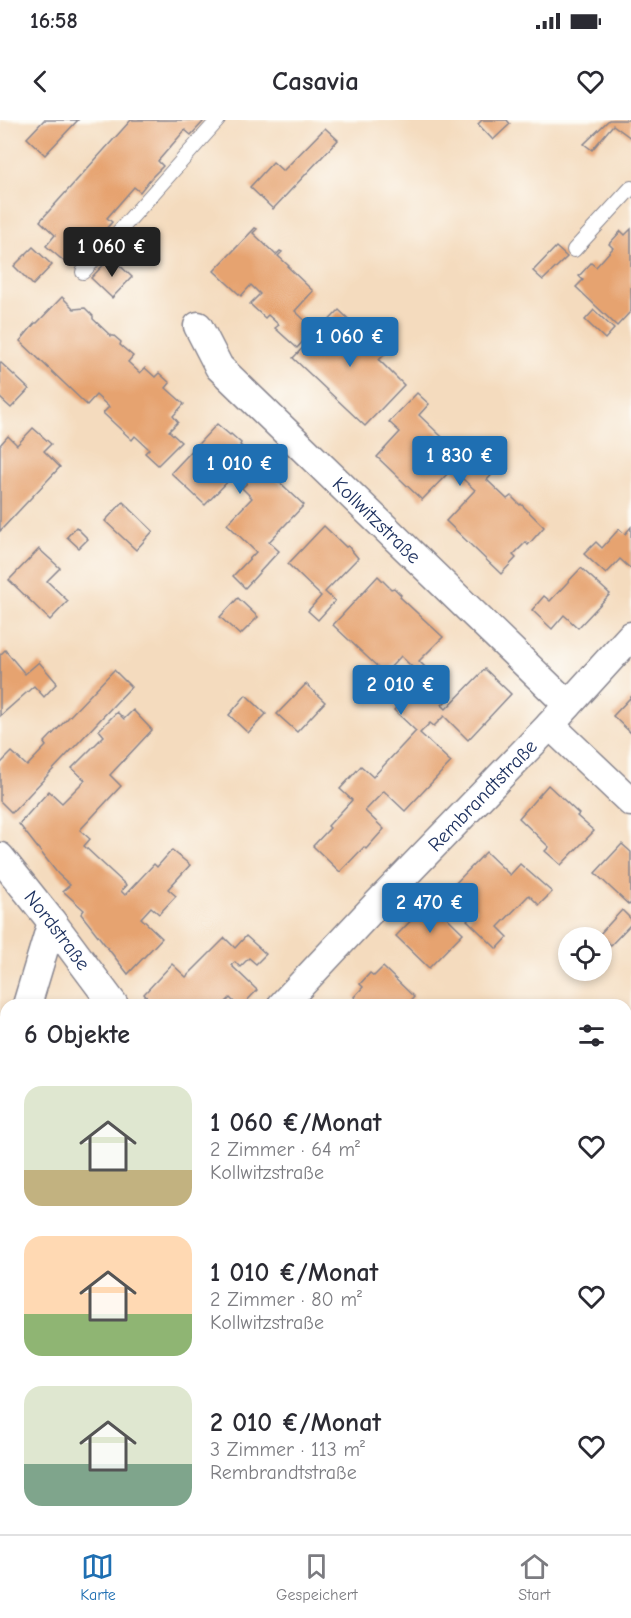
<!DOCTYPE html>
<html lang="de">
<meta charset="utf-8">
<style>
body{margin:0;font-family:"Comic Neue",sans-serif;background:#f7f7f7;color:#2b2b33;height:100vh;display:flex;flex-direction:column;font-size:22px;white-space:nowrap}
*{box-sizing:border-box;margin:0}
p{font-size:20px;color:#7c7c81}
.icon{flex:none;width:33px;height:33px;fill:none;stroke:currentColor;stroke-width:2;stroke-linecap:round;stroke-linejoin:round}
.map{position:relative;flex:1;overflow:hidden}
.sheet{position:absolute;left:0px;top:879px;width:632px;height:536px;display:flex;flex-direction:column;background:#fff;border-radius:18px 18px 0 0;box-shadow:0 3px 9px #0003}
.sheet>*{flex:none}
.buttons{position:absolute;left:558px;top:807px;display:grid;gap:12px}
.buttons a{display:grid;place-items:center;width:54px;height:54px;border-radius:50%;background:#fff;box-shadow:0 3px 9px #0003;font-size:30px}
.price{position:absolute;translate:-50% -51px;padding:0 14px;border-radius:6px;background:#1f6fb2;color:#fff;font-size:20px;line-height:39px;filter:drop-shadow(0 2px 3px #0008)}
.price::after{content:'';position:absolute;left:50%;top:36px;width:18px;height:14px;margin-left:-9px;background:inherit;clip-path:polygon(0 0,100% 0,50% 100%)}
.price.current{background:#222;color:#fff}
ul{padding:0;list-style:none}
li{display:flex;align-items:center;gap:18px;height:150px;padding:0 24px}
li span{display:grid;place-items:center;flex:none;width:168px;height:120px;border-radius:18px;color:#555}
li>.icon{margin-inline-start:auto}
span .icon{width:72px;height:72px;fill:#fffc;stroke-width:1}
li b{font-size:26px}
h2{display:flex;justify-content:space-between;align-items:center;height:72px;padding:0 24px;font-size:26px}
.status{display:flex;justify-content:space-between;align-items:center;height:42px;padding:0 30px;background:#fff;direction:ltr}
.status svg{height:16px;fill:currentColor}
header{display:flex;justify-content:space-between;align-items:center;height:78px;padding:0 24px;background:#fff;font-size:27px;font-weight:600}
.menu{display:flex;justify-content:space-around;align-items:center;height:84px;border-top:2px solid #e1e1e2;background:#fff;font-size:16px;color:#7c7c81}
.menu a{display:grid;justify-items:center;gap:3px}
.menu .current{color:#1f6fb2}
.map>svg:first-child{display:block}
</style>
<div class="status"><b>16:58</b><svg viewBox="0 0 49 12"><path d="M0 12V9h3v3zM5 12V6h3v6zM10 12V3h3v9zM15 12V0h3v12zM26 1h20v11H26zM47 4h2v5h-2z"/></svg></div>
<header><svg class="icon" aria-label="back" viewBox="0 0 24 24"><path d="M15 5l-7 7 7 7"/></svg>Casavia<svg class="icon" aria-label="heart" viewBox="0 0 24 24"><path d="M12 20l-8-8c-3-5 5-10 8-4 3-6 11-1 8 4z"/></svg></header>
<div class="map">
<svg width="631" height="1414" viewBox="0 0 631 1414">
<rect width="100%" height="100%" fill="#fdfcf7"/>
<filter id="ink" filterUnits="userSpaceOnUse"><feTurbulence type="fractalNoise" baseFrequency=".0167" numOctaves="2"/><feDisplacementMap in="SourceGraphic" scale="12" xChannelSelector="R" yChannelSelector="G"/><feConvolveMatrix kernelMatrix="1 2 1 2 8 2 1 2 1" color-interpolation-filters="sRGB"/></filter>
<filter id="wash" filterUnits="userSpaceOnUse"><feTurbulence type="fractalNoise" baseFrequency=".008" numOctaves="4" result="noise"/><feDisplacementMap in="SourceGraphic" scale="24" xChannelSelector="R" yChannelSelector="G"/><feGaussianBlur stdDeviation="1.35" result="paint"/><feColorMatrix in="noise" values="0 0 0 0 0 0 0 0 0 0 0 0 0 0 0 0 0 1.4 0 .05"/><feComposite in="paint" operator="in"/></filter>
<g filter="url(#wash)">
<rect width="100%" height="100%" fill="#f4dbbe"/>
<g id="blocks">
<g fill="#e6a36f">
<path d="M44,0H78L45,35L27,18Z"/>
<path d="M131,0H201L203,2L191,15L185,10L158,41L163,46L151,58L140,72L134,67L107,98L112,102L89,128L83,124L66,143L46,126L55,115L40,101Z"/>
<path d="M482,0H507L510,4L493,20L478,4Z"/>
<path d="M609,0H631V18L613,5L592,30L584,24Z"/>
<path d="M325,8L338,20L273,89L250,67L273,42L283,51Z"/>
<path d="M255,108L257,109L253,113L276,135L280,131L282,132L278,136L289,146L288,147L313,171L295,191L314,209L297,228L275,208L279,205L268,195L265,198L250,184L260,174L251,165L241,176L214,151Z"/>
<path d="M631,109V191L617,206L576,167L583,160L579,156L591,143L596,147L613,128L609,124L621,111L625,115Z"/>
<path d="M33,127L52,145L33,165L14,146Z"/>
<path d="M556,127L567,137L543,160L533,151Z"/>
<path d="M111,137L132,157L112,178L91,158Z"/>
<path d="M62,177L74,189L85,188L93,196V199L111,216H114L121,222L120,225L133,236L128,242L140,253L145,248L155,257L159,253L170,263L166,268L184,284L173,296L178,302L169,311L181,322L158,345L145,333L149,329L135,316L132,320L103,293L109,287L96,275L87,285L20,221L35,203H37Z"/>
<path d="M339,190L385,234L379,240L404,265L365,306L293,238Z"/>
<path d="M594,190L614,209L605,219L585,200Z"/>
<path d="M0,242L29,269L11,288L0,278Z"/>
<path d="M417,273L429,284L419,295L462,336L474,323L499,347L487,360L507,379L511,376L520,385L521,384L544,407L528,425L526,422L513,435L516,438L501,454L446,401L475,370L463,359L452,349L422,380L377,337L400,312L389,302Z"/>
<path d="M217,304L230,315L231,314L241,323L240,325L252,336L254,334L265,343L260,348L271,358L273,356L304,385L269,422L279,431L245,468L233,456L256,432L227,404L252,378L242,368L247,363L236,353L205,385L171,353Z"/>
<path d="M33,308L51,324L44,331L60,347L0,411V325L8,316L17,325Z"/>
<path d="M123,382L153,411L136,430L105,401Z"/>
<path d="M324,406L346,427L348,426L358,438L325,472L335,481L318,500L308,491L321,476L288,444Z"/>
<path d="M76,407L88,419L79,428L67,417Z"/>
<path d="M631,407V449L620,439L606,454L584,434L596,422L602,428L619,409L625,414Z"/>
<path d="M39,429L60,448L47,461L68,481L50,500L9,460Z"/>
<path d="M581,448L610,474L578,508L564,495L552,509L532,490L544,476L550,481Z"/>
<path d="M378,456L391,469L394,468L401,475L400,477L443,517L419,541L430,552L423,559L446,581L442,585L446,589L485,549L511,574L468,620L444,596L434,606L430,603L420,613L451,642L405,691L384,671L365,691L384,709L366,729L364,727L340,752L313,726L330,708L328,706L352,680L340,669L361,646L373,657L416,611L394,590L411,572L399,561L412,547L401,536L388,550H381L333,505Z"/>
<path d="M238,478L258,497L240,515L220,497Z"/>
<path d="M5,530L25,554L39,542L57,563L44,577L34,566L0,596V535Z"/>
<path d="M114,550L131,567L12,693L0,681V644L12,632L27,646L46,626L44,623Z"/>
<path d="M306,564L325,582L297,612L277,594Z"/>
<path d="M246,575L266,594L248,613L229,595Z"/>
<path d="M631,577V613L613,596Z"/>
<path d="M133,590L152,610L110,655L121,666L80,710L90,719L84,726L126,765L121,771L125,775L154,744L157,747L172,730L190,745L168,769L176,776L159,794L151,787L141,798L162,818L128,854L81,794L84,790L63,771L70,765L58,754L19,704L49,671L62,683L85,660L72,648L104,616L99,610L117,592L124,599Z"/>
<path d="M548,665L579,694L577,696L594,711L561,745L545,731L549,727L519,698Z"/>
<path d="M622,724L631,732V783L629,785L595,753Z"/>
<path d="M486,732L510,755L520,744L552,772L539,785L529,775L498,807L508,817L497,829L467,800L477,790L452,767Z"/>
<path d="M430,781L463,813L429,848L396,816Z"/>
<path d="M622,790L631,799V804L611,825L599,815Z"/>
<path d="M246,816L266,834L256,844L249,838L240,847L235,842L231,845L257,870L243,885H237L230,878L223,885H153L144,874L172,844L186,857L225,818L235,828Z"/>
<path d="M383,847L414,877L407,885H363L354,877L363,867L360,864L370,853L374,856Z"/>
<path d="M5,1120H6V1257L0,1256V1149Z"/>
<path d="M0,1287L6,1288V1358L4,1365L6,1366V1408H35V1410L43,1414H29L22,1411L21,1414H0Z"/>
<path d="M332,1408H403L405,1414H363L362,1411L352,1414H334Z"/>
<path d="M468,1408H534L522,1414H470Z"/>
<path d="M558,1408H580L574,1414H551Z"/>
</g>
</g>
</g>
<g filter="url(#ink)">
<use href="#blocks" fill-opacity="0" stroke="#88858e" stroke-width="1.5"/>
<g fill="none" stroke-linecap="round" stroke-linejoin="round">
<g stroke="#88858e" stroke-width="16">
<g id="service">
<path d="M574,130L631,68"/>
<path d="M83,152L218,0"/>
</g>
</g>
<g stroke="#88858e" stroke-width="31">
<g id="minor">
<path id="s1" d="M198,206L219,247L568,585"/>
<path d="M550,605L631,682"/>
<path id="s2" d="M0,737L52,802L114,885"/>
<path d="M27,885L52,802"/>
<path id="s3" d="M282,885L375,786L550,605L631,516"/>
<path d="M0,988L6,961"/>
<path d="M437,1408L440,1414"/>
</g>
</g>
<use href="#service" stroke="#fff" stroke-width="14"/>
<use href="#minor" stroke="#fff" stroke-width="28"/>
</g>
</g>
<g text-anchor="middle" stroke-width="4.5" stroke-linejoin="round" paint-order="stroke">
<g font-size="20" fill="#1b2f5e" stroke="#fdfcf7">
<text dy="7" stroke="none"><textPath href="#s1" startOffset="266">Kollwitzstraße</textPath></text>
<text dy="7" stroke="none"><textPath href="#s3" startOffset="290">Rembrandtstraße</textPath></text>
<text dy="7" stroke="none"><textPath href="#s2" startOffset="93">Nordstraße</textPath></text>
</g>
</g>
</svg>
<div class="buttons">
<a><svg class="icon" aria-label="locate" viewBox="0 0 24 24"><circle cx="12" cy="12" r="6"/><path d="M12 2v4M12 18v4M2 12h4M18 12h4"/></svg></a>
</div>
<b class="price current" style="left:112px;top:158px">1 060 €</b>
<b class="price" style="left:350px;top:248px">1 060 €</b>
<b class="price" style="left:460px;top:367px">1 830 €</b>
<b class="price" style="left:240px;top:375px">1 010 €</b>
<b class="price" style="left:401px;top:596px">2 010 €</b>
<b class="price" style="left:430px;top:814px">2 470 €</b>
<section class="sheet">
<h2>6 Objekte<svg class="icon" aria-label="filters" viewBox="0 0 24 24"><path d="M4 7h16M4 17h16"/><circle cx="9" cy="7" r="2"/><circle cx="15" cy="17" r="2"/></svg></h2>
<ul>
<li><span style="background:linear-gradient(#dfe7d0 70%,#c2b280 0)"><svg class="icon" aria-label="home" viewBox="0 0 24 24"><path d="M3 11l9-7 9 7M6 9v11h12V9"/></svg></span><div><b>1 060 €/Monat</b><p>2 Zimmer · 64 m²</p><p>Kollwitzstraße</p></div><svg class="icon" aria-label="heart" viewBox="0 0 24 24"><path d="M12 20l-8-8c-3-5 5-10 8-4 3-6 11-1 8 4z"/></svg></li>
<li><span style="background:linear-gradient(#ffd9b3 65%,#8fb573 0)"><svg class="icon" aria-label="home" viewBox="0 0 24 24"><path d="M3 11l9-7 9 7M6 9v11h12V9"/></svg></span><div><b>1 010 €/Monat</b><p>2 Zimmer · 80 m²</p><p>Kollwitzstraße</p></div><svg class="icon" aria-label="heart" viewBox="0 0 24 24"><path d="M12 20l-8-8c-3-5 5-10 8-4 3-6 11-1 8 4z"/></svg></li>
<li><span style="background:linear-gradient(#dfe7d0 65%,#7fa58c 0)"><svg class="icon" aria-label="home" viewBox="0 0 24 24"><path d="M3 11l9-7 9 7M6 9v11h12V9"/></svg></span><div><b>2 010 €/Monat</b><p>3 Zimmer · 113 m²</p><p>Rembrandtstraße</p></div><svg class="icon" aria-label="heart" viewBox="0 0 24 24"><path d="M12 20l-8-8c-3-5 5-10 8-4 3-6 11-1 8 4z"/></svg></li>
</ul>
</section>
</div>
<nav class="menu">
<a class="current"><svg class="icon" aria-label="map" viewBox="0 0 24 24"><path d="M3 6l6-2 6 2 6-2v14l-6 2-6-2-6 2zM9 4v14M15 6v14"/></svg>Karte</a>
<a><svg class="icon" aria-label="saved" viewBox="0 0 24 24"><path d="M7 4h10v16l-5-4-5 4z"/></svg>Gespeichert</a>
<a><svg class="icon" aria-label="home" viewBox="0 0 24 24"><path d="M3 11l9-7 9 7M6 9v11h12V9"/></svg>Start</a>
</nav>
